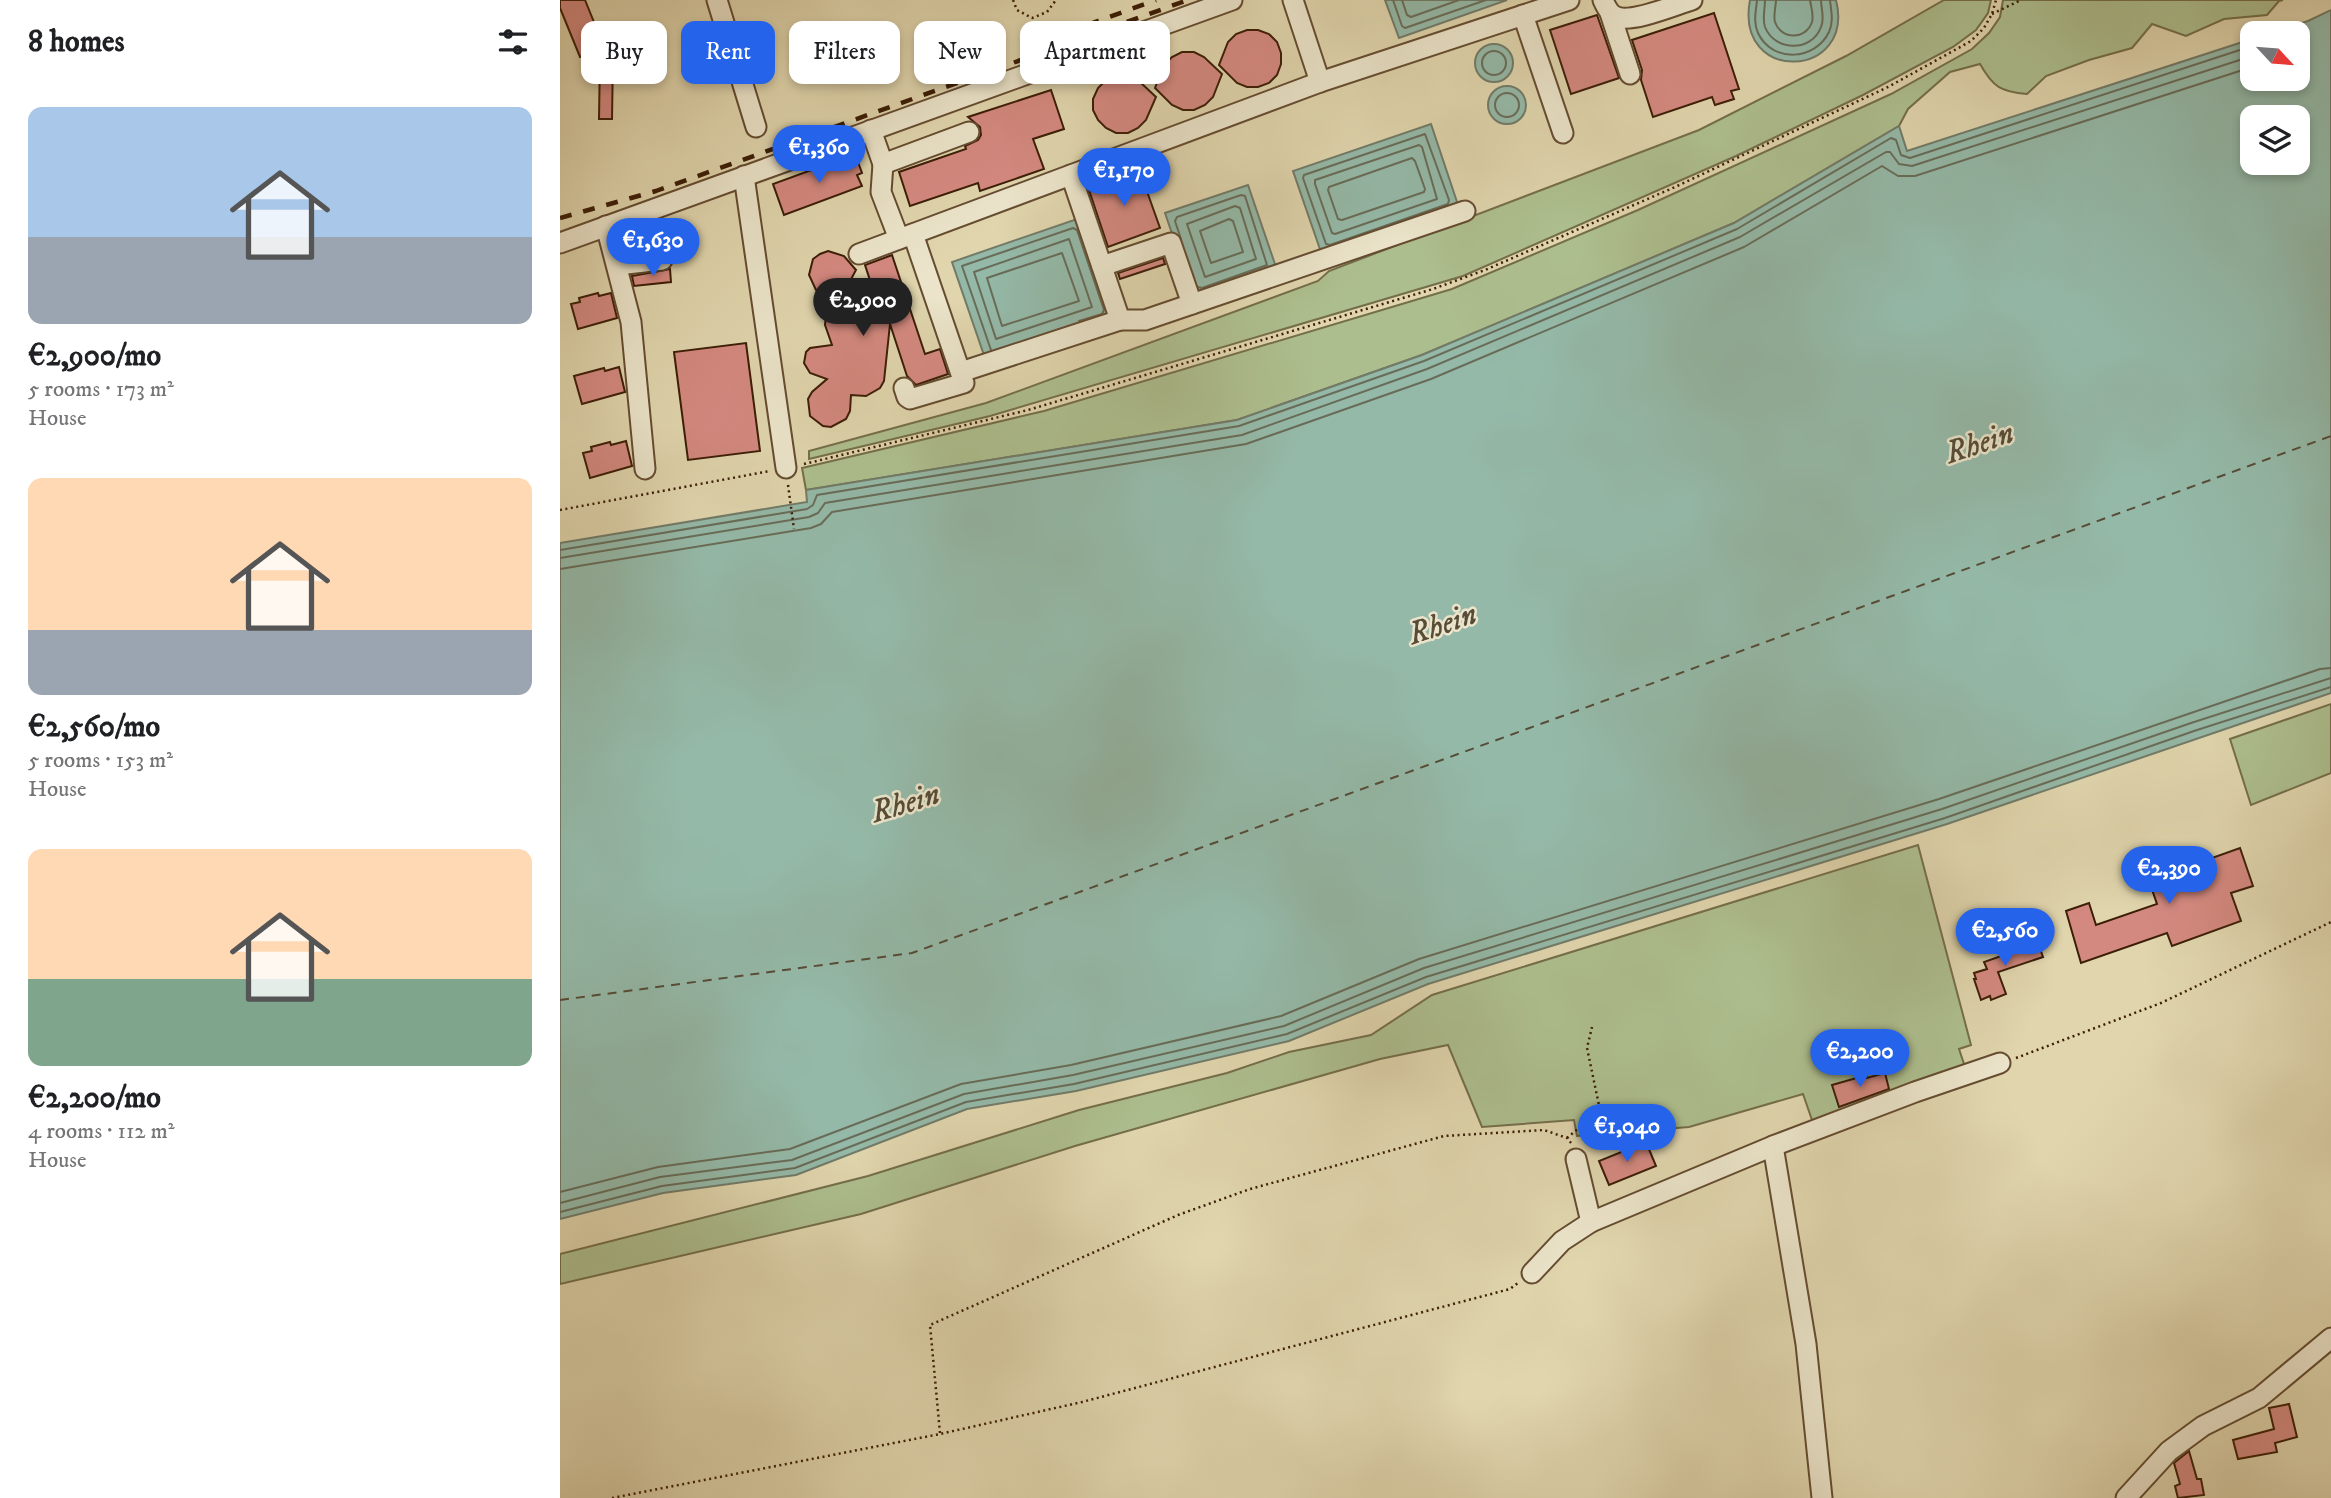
<!DOCTYPE html>
<meta charset="utf-8">
<style>
body{margin:0;font-family:"IM FELL DW Pica",serif;background:#f6f6f6;color:#202124;height:100vh;display:flex;flex-direction:column;font-size:26px;white-space:nowrap}
*{box-sizing:border-box;margin:0}
p{font-size:23px;color:#757577}
.icon{flex:none;width:38px;height:38px;fill:none;stroke:currentColor;stroke-width:2;stroke-linecap:round;stroke-linejoin:round}
.map{position:relative;flex:1;overflow:hidden}
.drawer{display:flex;flex-direction:column;background:#fff;width:560px}
.drawer>*{flex:none}
.banner{position:absolute;left:21px;top:21px;width:665px;height:63px;display:flex;gap:14px}
.needle{width:46px;rotate:116deg}
.tools{position:absolute;left:1680px;top:21px;display:grid;gap:14px}
.tools a{display:grid;place-items:center;width:70px;height:70px;border-radius:14px;background:#fff;box-shadow:0 4px 10px #0003;font-size:35px}
.price{position:absolute;translate:-50% -60px;padding:0 16px;border-radius:24px;background:#2563eb;color:#fff;font-size:23px;line-height:46px;filter:drop-shadow(0 2px 4px #0008)}
.price::after{content:'';position:absolute;left:50%;top:42px;width:21px;height:16px;margin-left:-10px;background:inherit;clip-path:polygon(0 0,100% 0,50% 100%)}
.price.active{background:#222;color:#fff}
ul{padding:0;list-style:none}
li{display:grid;align-content:center;gap:14px;height:371px;padding:0 28px}
li span{display:grid;place-items:center;height:217px;border-radius:14px;color:#555}
li>.icon{margin-inline-start:auto}
span .icon{width:126px;height:126px;fill:#fffc;stroke-width:1}
li b{font-size:30px}
h2{display:flex;justify-content:space-between;align-items:center;height:84px;padding:0 28px;font-size:30px}
.tag{padding:0 24px;border-radius:14px;background:#fff;box-shadow:0 4px 10px #0003;font-size:24px;line-height:63px}
.tag.active{background:#2563eb;color:#fff}
main{display:flex;flex:1;min-height:0}
.map>svg:first-child{display:block}
</style>
<main>
<section class="drawer">
<h2>8 homes<svg class="icon" aria-label="filters" viewBox="0 0 24 24"><path d="M4 7h16M4 17h16"/><circle cx="9" cy="7" r="2"/><circle cx="15" cy="17" r="2"/></svg></h2>
<ul>
<li><span style="background:linear-gradient(#a9c7e8 60%,#9aa5b1 0)"><svg class="icon" aria-label="home" viewBox="0 0 24 24"><path d="M3 11l9-7 9 7M6 9v11h12V9"/></svg></span><div><b>€2,900/mo</b><p>5 rooms · 173 m²</p><p>House</p></div></li>
<li><span style="background:linear-gradient(#ffd9b3 70%,#9aa5b1 0)"><svg class="icon" aria-label="home" viewBox="0 0 24 24"><path d="M3 11l9-7 9 7M6 9v11h12V9"/></svg></span><div><b>€2,560/mo</b><p>5 rooms · 153 m²</p><p>House</p></div></li>
<li><span style="background:linear-gradient(#ffd9b3 60%,#7fa58c 0)"><svg class="icon" aria-label="home" viewBox="0 0 24 24"><path d="M3 11l9-7 9 7M6 9v11h12V9"/></svg></span><div><b>€2,200/mo</b><p>4 rooms · 112 m²</p><p>House</p></div></li>
</ul>
</section>
<div class="map">
<svg width="1771" height="1498" viewBox="0 0 1771 1498">
<rect width="100%" height="100%" fill="#e0d5ad"/>
<filter id="stains"><feTurbulence type="fractalNoise" baseFrequency=".00286" numOctaves="4"/><feColorMatrix values="0 0 0 0 .2 0 0 0 0 .09 0 0 0 0 .02 0 0 0 .5 -.17"/></filter>
<radialGradient id="worn" r=".72"><stop offset=".6" stop-color="#630" stop-opacity="0"/><stop offset="1" stop-color="#630" stop-opacity=".3"/></radialGradient>
<g fill="#adbe8e" stroke="#746e4a" stroke-width="2">
<path d="M1384,0H1431L1428,13L1416,30L1393,47L1303,95L1176,156L903,276L430,416L249,459V451L426,403L758,281L769,271L1139,130L1286,56Z"/>
<path d="M1443,0H1723L1719,1L1707,15L1664,19L1626,36L1592,24L1572,48L1529,60L1486,76L1467,94C1441,92 1433,87 1420,64L1390,72L1348,109L1339,126L1174,223L862,355L677,420L246,490L242,468L484,411L892,289L1078,210L1331,94L1412,49L1429,33L1440,17Z"/>
<path d="M1771,704V773L1691,805L1670,739Z"/>
<path d="M1358,845L1411,1045L1399,1049L1405,1067L1253,1123L1243,1094L1129,1127L1017,1136L1014,1120L922,1127L888,1045L820,1059L515,1146L301,1214L0,1284V1254L308,1176L519,1110L667,1073L729,1052L811,1035L872,995Z"/>
</g>
<g fill="#94b9a8" stroke="#717b68" stroke-width="2" fill-rule="evenodd">
<path d="M825,0H947L839,38Z"/>
<path d="M1190,0H1276C1296,79 1174,85 1190,0Z"/>
<path d="M1771,10V693L1387,824L868,984L729,1041L516,1091L407,1109L236,1175L103,1193L0,1219V543L247,502L246,490L677,420L862,355L1174,223L1339,126L1347,151L1692,39V79H1738V33H1710L1748,21ZM1692,117H1738V163H1692Z"/>
<circle cx="934" cy="63" r="19"/>
<circle cx="947" cy="105" r="19"/>
<path d="M871,124L899,208L762,255L733,171Z"/>
<path d="M688,185L717,270L634,298L605,213Z"/>
<path d="M520,218L554,317L426,361L392,262Z"/>
</g>
<g fill="none" stroke-linecap="round" stroke-linejoin="round">
<g stroke="#686c58" stroke-width="2">
<path d="M833,0L842,26L845,28L926,0"/>
<path d="M842,0L847,15L851,17L899,0"/>
<path d="M1197,0C1196,11 1193,22 1198,33C1212,63 1255,61 1269,32C1274,21 1271,11 1270,0"/>
<path d="M1205,0C1205,10 1202,18 1205,27C1215,52 1252,52 1261,27C1265,18 1261,9 1261,0"/>
<path d="M1216,0C1216,7 1213,15 1215,22C1221,40 1246,40 1252,22C1254,15 1251,7 1250,0"/>
<circle cx="934" cy="63" r="12"/>
<circle cx="947" cy="105" r="12"/>
<path d="M865,134L889,200L888,204L770,245L766,244L743,178L744,175Z"/>
<path d="M859,145L862,147L877,199L775,234L772,233L755,184V180Z"/>
<path d="M852,158L855,161L865,189L864,192L782,220L778,219L768,190L769,187Z"/>
<path d="M675,206L680,208L696,259L645,277L627,224Z"/>
<path d="M669,219L673,221L683,252L651,263L640,231Z"/>
<path d="M509,239L532,307L436,339L414,272Z"/>
<path d="M621,239L615,221L617,217L681,195L685,196L707,265L642,288L638,287"/>
<path d="M502,253L519,301L442,326L427,278Z"/>
<path d="M431,350L402,266L513,228L517,230L544,310L542,314L519,321"/>
<path d="M0,550L247,509L253,505L257,495L679,426L864,361L1177,229L1331,138L1336,140L1341,155L1350,158L1692,46"/>
<path d="M0,558L249,517L258,513L265,503L682,435L867,369L1180,237L1326,152H1330L1339,164L1352,166L1692,56"/>
<path d="M0,569L251,528L261,524L272,512L686,444L871,379L1184,247L1322,166L1338,176H1355L1692,67"/>
<path d="M0,1192L98,1167L230,1149L401,1084L511,1065L721,1016L859,959L1379,799L1760,669L1771,668"/>
<path d="M0,1203L100,1177L232,1160L404,1094L513,1075L724,1026L864,968L1382,809L1631,723L1771,678"/>
<path d="M0,1212L102,1186L235,1168L406,1102L514,1084L727,1034L866,977L1385,818L1634,731L1771,687"/>
</g>
<path stroke="#564c37" stroke-width="2" stroke-dasharray="9 7" stroke-linecap="butt" d="M0,1000L352,953L1771,436"/>
</g>
<g fill="#d48980" stroke="#3c1e07" stroke-width="2">
<path d="M0,0H25L44,47L20,57L0,8Z"/>
<path d="M1154,13L1179,89L1171,91L1174,99L1155,105L1152,97L1093,117L1081,80L1082,70L1072,40Z"/>
<path d="M1037,15L1059,78L1011,94L990,30Z"/>
<path d="M687,30H698L709,34L717,42L721,53V64L717,75L709,83L698,87H687L677,83L659,65L668,42L676,34Z"/>
<path d="M622,52H634L644,57L662,74L653,97L645,105L634,110H623L612,105L595,88L604,65L612,57Z"/>
<path d="M40,55L53,56L52,119H39Z"/>
<path d="M556,75H567L578,80L596,97L586,120L578,128L568,133H556L546,128L538,120L533,110V99L538,88L546,80Z"/>
<path d="M491,90L504,129L473,139L484,169L420,191L418,183L350,206L339,172L406,149L405,146L418,140L421,135L420,127L408,117Z"/>
<path d="M295,154L302,173L297,175L302,186L224,215L213,184Z"/>
<path d="M579,169L600,228L548,247L528,187Z"/>
<path d="M106,235L108,249L101,248L66,252L65,239Z"/>
<path d="M268,251L284,256L296,270L282,296L322,317L305,265L332,255L365,354L380,349L388,374L356,385L347,376L330,324L324,381L320,388L306,396L291,395L290,411L286,419L271,427L263,426L250,416L248,399L252,392L267,379L250,373L244,363L246,352L250,348L272,345L265,325L266,316L275,299L256,290L249,275L253,259L260,254Z"/>
<path d="M603,258L605,264L560,279L558,273Z"/>
<path d="M110,269L111,282L74,286L72,276Z"/>
<path d="M38,293L39,296L51,293L57,318L18,329L11,304L20,302L19,298Z"/>
<path d="M186,343L200,451L128,460L114,352Z"/>
<path d="M59,367L65,392L22,404L14,376L44,368L45,371Z"/>
<path d="M66,441L72,466L30,478L23,453L32,451L31,447L50,442L51,445Z"/>
<path d="M1680,848L1693,886L1671,893L1681,921L1612,946L1607,933L1521,963L1506,911L1529,903L1536,925L1597,904L1582,861L1606,853L1613,872Z"/>
<path d="M1475,934L1483,957L1438,972L1446,994L1431,1000L1430,996L1421,1000L1414,979H1416L1414,973L1427,969L1424,962L1461,949L1458,940Z"/>
<path d="M1325,1073L1329,1089L1279,1107L1272,1085L1307,1075V1078Z"/>
<path d="M1086,1142L1096,1166L1049,1185L1039,1161Z"/>
<path d="M1729,1404L1737,1437L1715,1443L1717,1452L1678,1459L1673,1440L1714,1429L1709,1408Z"/>
<path d="M1629,1451L1637,1479H1641L1644,1495L1618,1498L1615,1486L1620,1484L1614,1463Z"/>
</g>
<g fill="none" stroke-linecap="round" stroke-linejoin="round">
<g stroke="#654c30" stroke-width="23">
<g id="minor">
<path d="M157,0L196,127"/>
<path d="M733,0L760,82L1009,0"/>
<path d="M1043,0C1046,7 1050,15 1057,17C1073,23 1115,5 1132,0"/>
<path d="M1050,13L1070,74"/>
<path d="M963,15L1003,133"/>
<path d="M311,130L323,164"/>
<path d="M511,175L560,320"/>
<path d="M184,176L226,468"/>
<path d="M46,226L71,322L85,469"/>
<path d="M339,239L321,192L323,164L409,132"/>
<path d="M0,243L672,0"/>
<path d="M299,254L760,82"/>
<path d="M57,265L102,260"/>
<path d="M542,266L611,243L632,304"/>
<path d="M401,372L560,320H585L905,211"/>
<path d="M344,388L347,397L350,399L404,383L353,234"/>
<path d="M1213,1146L1246,1344L1262,1498"/>
<path d="M1016,1159L1031,1222"/>
<path d="M972,1273L1002,1241L1031,1222L1213,1146L1355,1092L1440,1063"/>
<path d="M1566,1498L1609,1451L1643,1426L1699,1398L1771,1338"/>
</g>
</g>
<g stroke="#3c1e07" stroke-width="2.5" stroke-dasharray="2 3.5" stroke-linecap="butt">
<path d="M453,0L457,10L472,18L487,12L496,0"/>
<path d="M1432,14L1461,0"/>
<path d="M244,464L468,410L873,289L925,270L1115,187L1328,87L1411,41L1424,28L1432,14L1436,0"/>
<path d="M228,485L234,529"/>
<path d="M0,510L210,471"/>
<path d="M1456,1058L1601,1003L1771,922"/>
<path d="M1007,1138L1040,1110L1027,1048L1032,1027"/>
<path d="M380,1433L370,1325L618,1215L690,1189L884,1136L984,1130L1007,1138L1011,1143"/>
<path d="M52,1498L380,1434L522,1402L950,1289L958,1283"/>
</g>
<use href="#minor" stroke="#ebe4ca" stroke-width="19"/>
<g stroke="#3c1e07" stroke-width="4.5" stroke-dasharray="12 12" stroke-linecap="butt">
<path d="M505,33L596,0"/>
<path d="M0,218L96,191L628,0"/>
</g>
</g>
<g text-anchor="middle" stroke-width="5" stroke-linejoin="round" paint-order="stroke">
<g font-size="32" font-style="italic" fill="#564c37" stroke="#ebe4ca">
<text transform="translate(1419 442) rotate(-19)" y="11">Rhein</text>
<text transform="translate(882 623) rotate(-19)" y="11">Rhein</text>
<text transform="translate(345 802) rotate(-17)" y="11">Rhein</text>
</g>
</g>
<rect width="100%" height="100%" filter="url(#stains)"/>
<rect width="100%" height="100%" fill="url(#worn)"/>
</svg>
<div class="tools">
<a><svg class="needle" viewBox="-14 -14 28 28"><path d="M0-13l5 13h-10z" fill="#e53935"/><path d="M0 13l5-13h-10z" fill="#757577"/></svg></a>
<a><svg class="icon" aria-label="layers" viewBox="0 0 24 24"><path d="M12 4l9 5-9 5-9-5zM3 14l9 5 9-5"/></svg></a>
</div>
<b class="price" style="left:259px;top:185px">€1,360</b>
<b class="price" style="left:564px;top:208px">€1,170</b>
<b class="price" style="left:93px;top:278px">€1,630</b>
<b class="price active" style="left:303px;top:338px">€2,900</b>
<b class="price" style="left:1609px;top:906px">€2,390</b>
<b class="price" style="left:1445px;top:968px">€2,560</b>
<b class="price" style="left:1300px;top:1089px">€2,200</b>
<b class="price" style="left:1067px;top:1164px">€1,040</b>
<div class="banner">
<a class="tag">Buy</a>
<a class="tag active">Rent</a>
<a class="tag">Filters</a>
<a class="tag">New</a>
<a class="tag">Apartment</a>
</div>
</div>
</main>
